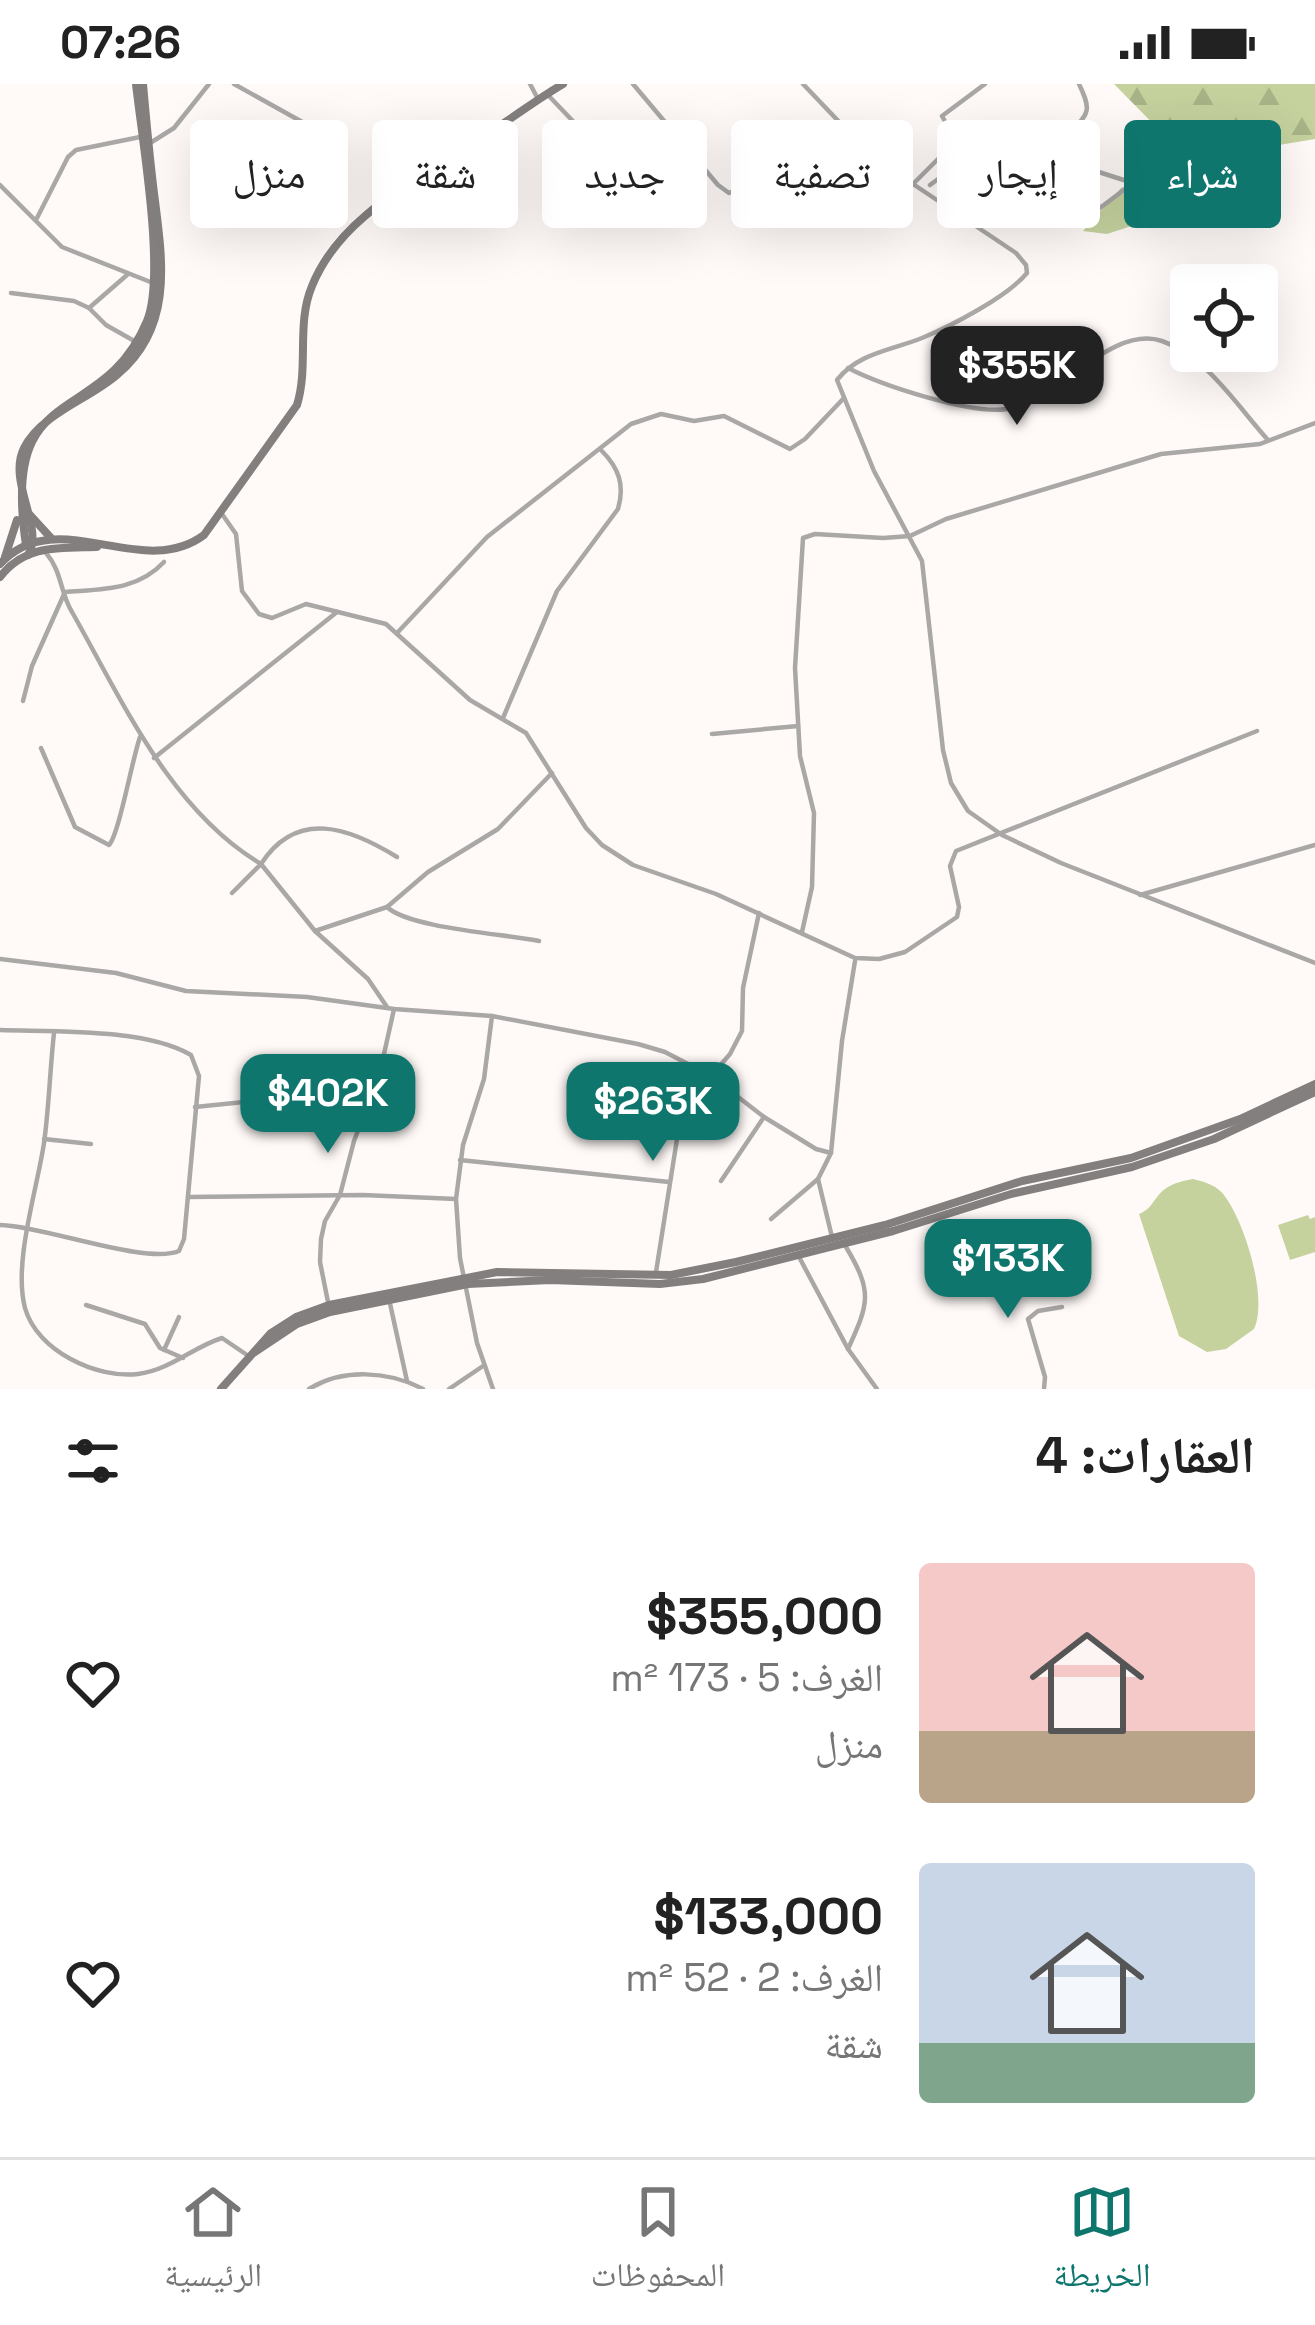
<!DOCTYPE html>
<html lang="ar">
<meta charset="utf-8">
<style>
body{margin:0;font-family:"Space Grotesk","Noto Naskh Arabic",sans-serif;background:#f2f2f2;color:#222;direction:rtl;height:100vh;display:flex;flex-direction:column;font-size:45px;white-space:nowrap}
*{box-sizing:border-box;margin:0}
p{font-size:39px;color:#767676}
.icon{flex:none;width:66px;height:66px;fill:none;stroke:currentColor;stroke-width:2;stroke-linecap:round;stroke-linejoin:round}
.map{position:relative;height:1305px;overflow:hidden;direction:ltr}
.side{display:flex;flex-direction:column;background:#fff;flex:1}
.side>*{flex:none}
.top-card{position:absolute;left:36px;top:36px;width:1245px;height:108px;direction:rtl;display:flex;gap:24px}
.controls{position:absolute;left:1170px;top:180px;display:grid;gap:24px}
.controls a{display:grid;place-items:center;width:108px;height:108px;border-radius:12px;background:#fff;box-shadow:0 12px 48px #0002;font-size:60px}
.price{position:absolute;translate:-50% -102px;padding:0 27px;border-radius:24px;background:#0f766e;color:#fff;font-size:39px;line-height:78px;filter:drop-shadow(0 3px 6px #0008)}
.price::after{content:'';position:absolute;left:50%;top:72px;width:36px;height:27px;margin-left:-18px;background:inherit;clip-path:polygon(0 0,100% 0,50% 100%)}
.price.active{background:#222;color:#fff}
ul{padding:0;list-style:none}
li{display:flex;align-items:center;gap:36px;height:300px;padding:0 60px}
li span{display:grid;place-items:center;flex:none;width:336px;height:240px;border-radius:12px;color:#555}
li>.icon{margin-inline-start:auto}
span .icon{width:144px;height:144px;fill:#fffc;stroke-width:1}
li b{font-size:51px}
h2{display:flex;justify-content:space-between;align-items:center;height:144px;padding:0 60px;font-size:51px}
.tag{padding:0 42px;border-radius:12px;background:#fff;box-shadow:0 12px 48px #0002;font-size:42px;line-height:108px}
.tag.active{background:#0f766e;color:#fff}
.status{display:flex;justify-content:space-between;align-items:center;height:84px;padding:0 60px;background:#fff;direction:ltr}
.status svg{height:33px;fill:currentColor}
.menu{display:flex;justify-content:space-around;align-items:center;height:168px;border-top:3px solid #e0e0e0;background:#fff;font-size:33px;color:#767676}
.menu a{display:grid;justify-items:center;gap:6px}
.menu .active{color:#0f766e}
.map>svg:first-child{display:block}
</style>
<div class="status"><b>07:26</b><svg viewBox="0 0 49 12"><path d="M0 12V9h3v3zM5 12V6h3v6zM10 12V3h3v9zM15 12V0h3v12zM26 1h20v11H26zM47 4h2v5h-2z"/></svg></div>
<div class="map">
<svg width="1315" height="1305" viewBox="0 0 1315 1305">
<defs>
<pattern id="forest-firs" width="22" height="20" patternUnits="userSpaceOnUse" patternTransform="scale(3)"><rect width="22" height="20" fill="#c5d29e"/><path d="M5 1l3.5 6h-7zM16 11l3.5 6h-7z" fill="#a8b387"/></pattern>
</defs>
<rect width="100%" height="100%" fill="#fffaf8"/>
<path fill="url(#forest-firs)" d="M1114,0H1315V55L1218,71L1208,117L1107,150L1083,147L1121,104L1177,85L1181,68Z"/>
<g fill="#c5d29e">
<path d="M1193,1095C1206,1098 1219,1102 1226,1114C1246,1142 1268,1215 1254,1245L1226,1265L1207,1268L1179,1252L1139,1130C1161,1121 1150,1102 1193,1095Z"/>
<path d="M1308,1131L1310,1135L1315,1133V1168L1290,1176L1278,1141Z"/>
</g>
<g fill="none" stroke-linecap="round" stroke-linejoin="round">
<g stroke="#aaa7a7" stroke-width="4.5">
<path d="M234,0L322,49"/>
<path d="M530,0L538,15"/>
<path d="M633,0L718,101L729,109L816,71L844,43"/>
<path d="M803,0L844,43L913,100L893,123"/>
<path d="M985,0L942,32L956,57L913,100L1016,169L1026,181L1027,189C1007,213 951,242 922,254C892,266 858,269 837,296L874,387L922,477L943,666L951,699L968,727L1002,751L1061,779L1315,879"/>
<path d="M547,10L590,55"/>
<path d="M956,57C978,65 1038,75 1058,62C1061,60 1069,50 1071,48C1090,29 1091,25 1079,0"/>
<path d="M147,61L174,44L209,0"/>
<path d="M0,101L62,163L153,199"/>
<path d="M930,101L949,87L984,84L988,92L967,125C987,139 1007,126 1029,119L1065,141L1080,139L1133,99L1052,73L1050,64L1041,72L986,89"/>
<path d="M37,134L68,73L76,66L145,52"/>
<path d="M127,191L89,224L106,241L136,258"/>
<path d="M11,209L74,217L89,224"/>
<path d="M1192,274L1179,203L1210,184"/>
<path d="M848,284C881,301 971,331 1007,325C1056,317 1111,240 1162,257C1206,272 1238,323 1268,356"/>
<path d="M222,430L236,450L242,507L259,530L272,534L306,520L386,540L470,616L526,649L586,744L602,761L633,781L716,810L855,874L879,875L905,868L957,833L959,823L950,782L956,767L1257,647"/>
<path d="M46,469C62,487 60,509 72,528C122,616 170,726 261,780L232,809"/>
<path d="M398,548L487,453L631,340L661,330L694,337L724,332L790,365L805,355L843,315"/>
<path d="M23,617L32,582L65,508C101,505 137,507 164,478"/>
<path d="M503,634L557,507L618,425C625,401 619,384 601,366"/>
<path d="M712,650L798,642"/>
<path d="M41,664L75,743L109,761C119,750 132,676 140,653"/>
<path d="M154,674L337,528"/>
<path d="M1140,811L1315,761"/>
<path d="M387,823L428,788L498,745L552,689"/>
<path d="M315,847L387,823C409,844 504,850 539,857"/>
<path d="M802,848L812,803L814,729L800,672L795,584L803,454L815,450L883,454L910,452L946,435L1161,370L1260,360L1315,339"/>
<path d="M0,875L116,889L186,907L307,913L394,925L492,932L638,960L665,968L711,992L764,1033L816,1065L831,1069"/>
<path d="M387,923L368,895L315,847L261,780C297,724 350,744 397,773"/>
<path d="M492,932L484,995L463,1061L456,1115L460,1174L477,1259L493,1305"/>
<path d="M0,946C54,948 145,944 191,971L199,992L184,1155L179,1167C146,1181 44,1142 0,1141"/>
<path d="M54,949C50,985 49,1023 44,1059C37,1106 13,1179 25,1224C37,1267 97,1295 138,1290C170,1286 193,1263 222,1254L250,1273"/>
<path d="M711,992L730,970L742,947L743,904L759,829"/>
<path d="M195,1023L373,1005"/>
<path d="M44,1055L91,1060"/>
<path d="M460,1076L669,1098"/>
<path d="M721,1097L764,1033"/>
<path d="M188,1113L363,1111L456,1115"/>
<path d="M771,1135L818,1095"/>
<path d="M832,1153L818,1095L831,1069L842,957L855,877"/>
<path d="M846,1163C873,1208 869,1219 848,1265"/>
<path d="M798,1171L848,1265L877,1305"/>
<path d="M656,1188L686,998L692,981"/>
<path d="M389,1215L407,1297"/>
<path d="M328,1218L320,1178L321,1155L325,1137L340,1111L354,1057L380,988L394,925"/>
<path d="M86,1221L145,1240L160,1264L183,1274"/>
<path d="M164,1266L179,1233"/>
<path d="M309,1305C343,1284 389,1287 423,1305"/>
<path d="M449,1305L483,1282"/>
<path d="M1044,1305L1045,1293L1028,1235L1038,1227L1062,1223"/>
</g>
<g stroke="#837f7f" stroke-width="8">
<path d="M29,430L51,454"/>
<path d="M26,461C0,290 101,347 147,237C166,191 142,55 136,0"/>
<path d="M28,471C45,444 7,398 24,364C42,329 90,315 118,290C177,240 161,169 153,101C149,67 146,34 143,0"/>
<path d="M5,473L17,436"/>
<path d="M0,480C57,418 141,498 204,451L297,321C309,282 296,240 312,202C340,133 411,100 470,62C501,42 531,19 563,0"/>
<path d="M0,493C25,460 60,464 97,463"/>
<path d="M255,1268L297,1240L330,1228L468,1200L550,1196L660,1200L703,1195L893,1147L1011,1110L1132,1083L1214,1055L1315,1008"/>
<path d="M221,1305L271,1249L296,1233L329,1221L497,1188L671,1191L736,1178L885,1141L1022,1097L1131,1074L1240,1035L1315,1000"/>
</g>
</g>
</svg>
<div class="controls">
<a><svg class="icon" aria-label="locate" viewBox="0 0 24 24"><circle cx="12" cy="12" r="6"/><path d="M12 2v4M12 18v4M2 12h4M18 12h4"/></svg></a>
</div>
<b class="price active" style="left:1017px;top:344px">$355K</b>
<b class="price" style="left:328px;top:1072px">$402K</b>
<b class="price" style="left:653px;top:1080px">$263K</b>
<b class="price" style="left:1008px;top:1237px">$133K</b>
<div class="top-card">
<a class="tag active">شراء</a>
<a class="tag">إيجار</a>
<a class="tag">تصفية</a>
<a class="tag">جديد</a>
<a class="tag">شقة</a>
<a class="tag">منزل</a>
</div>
</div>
<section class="side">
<h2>العقارات: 4<svg class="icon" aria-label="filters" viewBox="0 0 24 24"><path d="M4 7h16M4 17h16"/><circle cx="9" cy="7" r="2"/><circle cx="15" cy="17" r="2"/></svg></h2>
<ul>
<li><span style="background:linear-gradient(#f6c9c9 70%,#b9a48a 0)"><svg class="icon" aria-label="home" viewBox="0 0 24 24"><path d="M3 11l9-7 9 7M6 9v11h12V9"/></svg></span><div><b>$355,000</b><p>الغرف: 5 · 173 m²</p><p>منزل</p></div><svg class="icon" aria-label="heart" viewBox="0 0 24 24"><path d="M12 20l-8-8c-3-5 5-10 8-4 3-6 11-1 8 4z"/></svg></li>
<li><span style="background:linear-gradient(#c9d6e8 75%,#7fa58c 0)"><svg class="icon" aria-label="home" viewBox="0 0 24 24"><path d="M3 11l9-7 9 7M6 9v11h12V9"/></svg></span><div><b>$133,000</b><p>الغرف: 2 · 52 m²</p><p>شقة</p></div><svg class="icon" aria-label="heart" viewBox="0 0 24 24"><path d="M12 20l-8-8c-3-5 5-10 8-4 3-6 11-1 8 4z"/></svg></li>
</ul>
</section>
<nav class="menu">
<a class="active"><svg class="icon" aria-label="map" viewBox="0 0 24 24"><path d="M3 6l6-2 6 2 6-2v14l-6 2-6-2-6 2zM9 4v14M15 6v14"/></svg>الخريطة</a>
<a><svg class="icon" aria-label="saved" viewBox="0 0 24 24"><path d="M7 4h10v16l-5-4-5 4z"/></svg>المحفوظات</a>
<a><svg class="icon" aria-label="home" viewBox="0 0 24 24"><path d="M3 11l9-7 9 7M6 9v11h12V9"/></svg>الرئيسية</a>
</nav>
